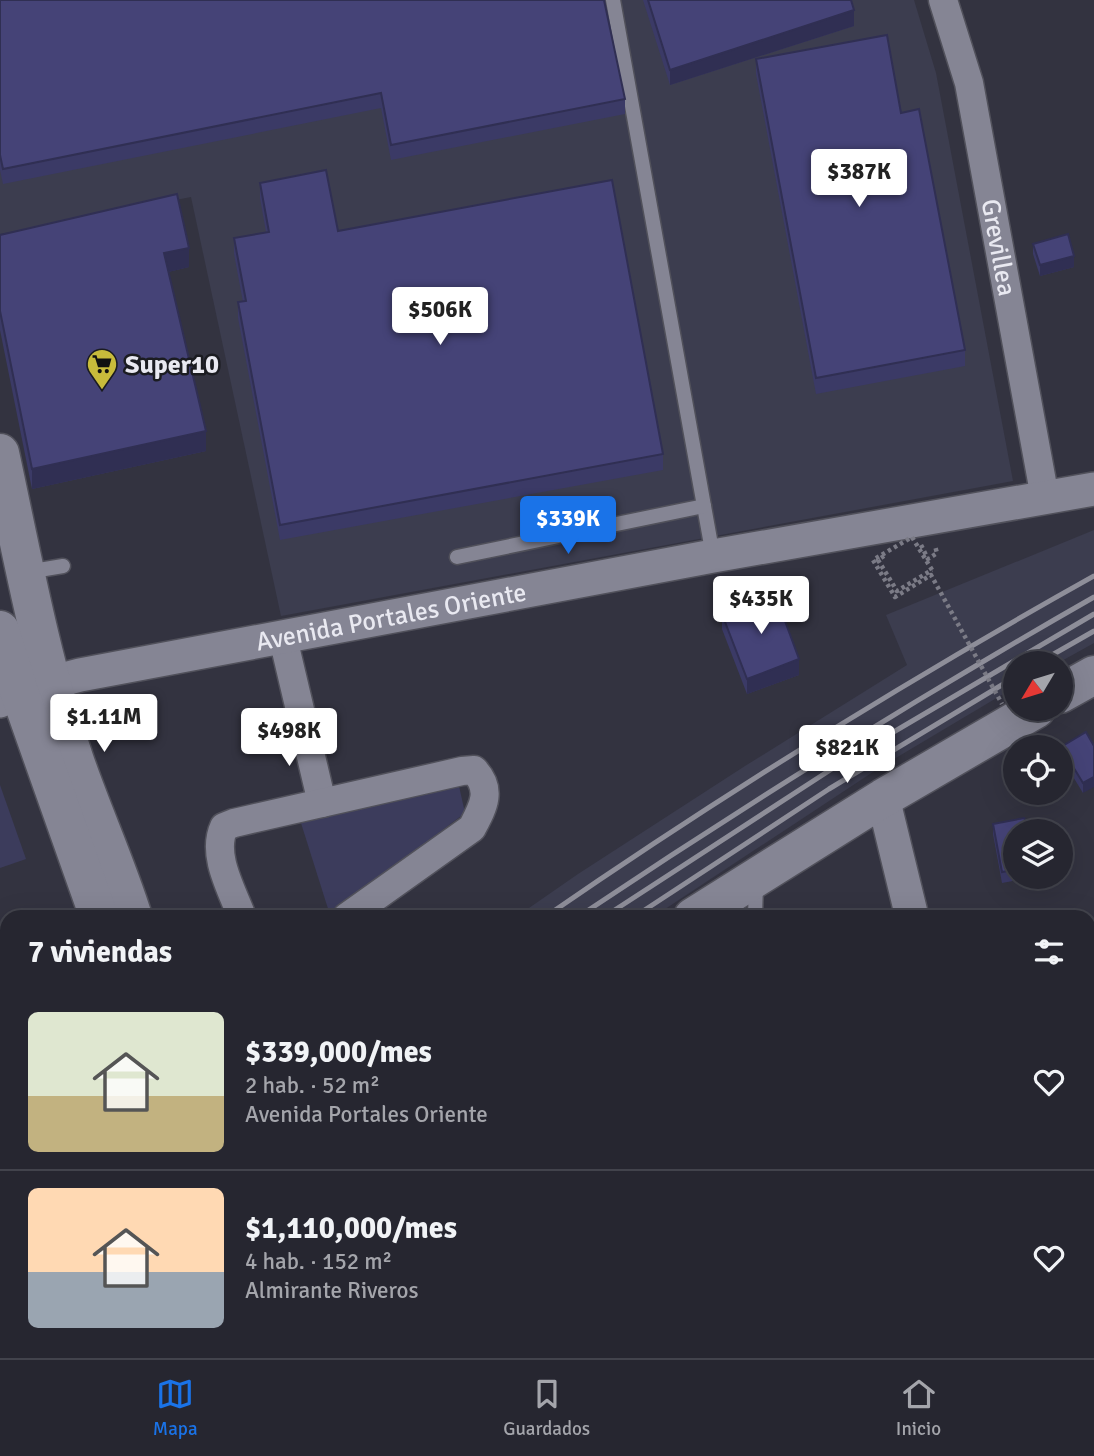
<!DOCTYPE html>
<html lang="es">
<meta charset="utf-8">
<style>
body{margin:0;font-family:Signika,sans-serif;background:#32323c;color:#f1f3f6;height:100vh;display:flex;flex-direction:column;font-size:26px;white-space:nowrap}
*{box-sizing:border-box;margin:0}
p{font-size:23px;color:#a4a5ab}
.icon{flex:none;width:38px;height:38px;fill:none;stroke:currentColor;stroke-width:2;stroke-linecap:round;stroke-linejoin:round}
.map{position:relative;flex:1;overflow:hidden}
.panel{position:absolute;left:0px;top:910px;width:1096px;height:448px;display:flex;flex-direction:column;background:#262630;border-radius:21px 21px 0 0;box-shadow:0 7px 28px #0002,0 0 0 2px #42434c}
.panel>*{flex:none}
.needle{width:46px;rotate:232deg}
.buttons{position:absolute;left:1003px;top:651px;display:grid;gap:14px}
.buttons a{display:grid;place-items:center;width:70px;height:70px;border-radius:50%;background:#262630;box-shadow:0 7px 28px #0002,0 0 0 2px #42434c;font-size:35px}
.price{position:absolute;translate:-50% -60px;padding:0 16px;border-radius:7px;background:#fff;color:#222;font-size:23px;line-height:46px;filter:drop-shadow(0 2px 4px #0008)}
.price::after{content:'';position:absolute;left:50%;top:42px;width:21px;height:16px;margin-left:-10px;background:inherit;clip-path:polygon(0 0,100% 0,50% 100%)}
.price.current{background:#1a73e8;color:#fff}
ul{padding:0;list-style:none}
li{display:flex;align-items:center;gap:21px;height:175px;padding:0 28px}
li+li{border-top:2px solid #42434c}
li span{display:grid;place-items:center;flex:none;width:196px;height:140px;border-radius:10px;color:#555}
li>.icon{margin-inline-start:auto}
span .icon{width:84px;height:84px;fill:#fffc;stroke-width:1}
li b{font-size:30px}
h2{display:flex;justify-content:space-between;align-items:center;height:84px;padding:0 28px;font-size:30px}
.tab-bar{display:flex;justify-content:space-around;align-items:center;height:98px;border-top:2px solid #42434c;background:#262630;font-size:19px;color:#a4a5ab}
.tab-bar a{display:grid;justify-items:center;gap:4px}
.tab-bar .current{color:#1a73e8}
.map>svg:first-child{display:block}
</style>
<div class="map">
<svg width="1094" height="1358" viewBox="0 0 1094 1358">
<rect width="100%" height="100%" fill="#333340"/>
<g fill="#3c3d4f">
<path d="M0,0H914L936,73L1013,481L281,616L191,197L0,234Z"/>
<path d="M1094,530V643L1058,663H1015V687L879,768L653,917H516L578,874L745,766L907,665L886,615Z"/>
<path d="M7,1301V1351H68L60,1358H0V1307Z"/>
</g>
<g fill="#3c3c5c">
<path d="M0,785L26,859L0,868Z"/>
<path d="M459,786L465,813L330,915L301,823Z"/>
</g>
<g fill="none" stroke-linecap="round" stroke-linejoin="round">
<g stroke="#51515b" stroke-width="17">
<g id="service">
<path d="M613,0L713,556"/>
<path d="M457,557L704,506"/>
<path d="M27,572L63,566"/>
<path d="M755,917L756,883"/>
<path d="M1088,1239L1094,1238"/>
</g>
</g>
<g stroke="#51515b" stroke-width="31">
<g id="minor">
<path id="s1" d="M943,0L969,83L1045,498"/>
<path d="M283,638L322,803"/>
<path d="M242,917C232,890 211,855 224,827L234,823L462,771L474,770C493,790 483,807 472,828L347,917"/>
<path d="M0,1027L7,1035"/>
<path d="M0,1246L7,1251"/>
</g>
</g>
<g stroke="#51515b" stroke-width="36">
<g id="tertiary">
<path id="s2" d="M0,701L19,691L80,675L713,556L1094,489"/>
<path d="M883,798L912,917"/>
<path d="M1018,1351L1020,1358"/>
</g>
</g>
<g stroke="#51515b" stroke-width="41">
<g id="secondary">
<path d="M0,453C22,555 41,659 74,758C92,811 116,863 133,917"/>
<path d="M0,630L19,691L99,917"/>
<path d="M1060,694L1094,675"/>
<path d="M693,917L883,798L1036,709"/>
<path d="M217,1351L219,1358"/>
<path d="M266,1351L267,1358"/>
<path d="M96,1358L104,1351"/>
</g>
</g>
<g stroke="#7b7b86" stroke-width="4.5" stroke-dasharray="3.5 3.5" stroke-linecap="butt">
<path d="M921,545L928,559L937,553L935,546"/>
<path d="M884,556L878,560L897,591L932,570"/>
</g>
<use href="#service" stroke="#858594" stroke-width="14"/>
<use href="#minor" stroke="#858594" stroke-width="28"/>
<use href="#tertiary" stroke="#858594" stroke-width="33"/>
<use href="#secondary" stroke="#858594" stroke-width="38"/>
<g stroke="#8e8e99" stroke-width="5">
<path d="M1038,663L1094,631"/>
<path d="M545,917C722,795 906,681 1094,576"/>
<path d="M578,917C748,803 917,698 1094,597"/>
<path d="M604,917L841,763L1094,614"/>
<path d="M634,917L829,789L1015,677"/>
<path d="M0,1331L7,1325"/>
<path d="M0,1356L7,1350"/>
<path d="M19,1358L28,1351"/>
<path d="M47,1358L55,1351"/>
</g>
<path stroke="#7b7b86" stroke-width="4.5" stroke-dasharray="3.5 3.5" stroke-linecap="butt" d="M932,570L912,537L873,560L895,597L931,575L1002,704"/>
</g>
<g fill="#3b3a66">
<path d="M0,0L625,99V114L391,160L381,108L3,184L0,170Z"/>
<path d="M643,0H851L854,26L670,85Z"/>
<path d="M756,59L901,113L965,350V366L816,394L756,74Z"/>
<path d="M260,183L338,231L663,454V470L280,540L238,318V302H243L234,254V238L266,232L260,198Z"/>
<path d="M0,235L189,267L168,272L206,451L32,489L0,330Z"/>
<path d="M1033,244L1074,267L1040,276L1033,254Z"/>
<path d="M722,614L799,675L747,694L722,629Z"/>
<path d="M1086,732L1083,793L1061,757V747Z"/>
<path d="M993,824L1015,831V877H1033L1002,883L993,834Z"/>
<path d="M915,1351H994V1358H915H917Z"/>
<path d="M1066,1351H1088L1094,1358H1068Z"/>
</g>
<g fill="#302f53">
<path d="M854,10V26L670,85V70Z"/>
<path d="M189,248V267L164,273V253Z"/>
<path d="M1074,256V267L1040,276V265Z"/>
<path d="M206,431V451L32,489V469Z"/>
<path d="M799,659V675L747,694V679Z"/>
<path d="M1094,777V787L1083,793V783Z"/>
<path d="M1094,1002V1017L1088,1019V1004Z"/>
<path d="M764,1351H771V1358H745V1355Z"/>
<path d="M969,1351H994V1358H944Z"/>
<path d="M1094,1351V1358H1073V1356Z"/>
</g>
<g fill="#454377" stroke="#302f53" stroke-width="2">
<path d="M0,0H604L625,99L391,145L381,93L3,169L0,155Z"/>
<path d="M648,0H851L854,10L670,70Z"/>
<path d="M887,35L901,113L919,109L965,350L816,378L756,59Z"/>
<path d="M326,170L338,231L612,180L663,454L280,525L238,302L246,301L234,238L269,232L260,183Z"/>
<path d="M177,194L189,248L164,253L206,431L32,469L0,311V235Z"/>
<path d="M1068,234L1074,256L1040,265L1033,244Z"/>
<path d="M775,594L799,659L747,679L722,614Z"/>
<path d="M1086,732L1094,746V777L1083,783L1061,747Z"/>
<path d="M1024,818L1032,831H1015V870L1002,872L993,824Z"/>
<path d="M1094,965V1002L1088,1004V966Z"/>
<path d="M1094,1260V1308L1088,1309V1261Z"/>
<path d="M1094,1308V1351L1073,1356L1071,1351H1088V1309Z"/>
<path d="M305,1351H349L350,1358H306Z"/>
<path d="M661,1351H728L729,1358H663Z"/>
<path d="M744,1351H764L745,1355Z"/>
<path d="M919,1351H969L944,1358H921Z"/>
</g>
<defs>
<g id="supermarket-pin" transform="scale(1.575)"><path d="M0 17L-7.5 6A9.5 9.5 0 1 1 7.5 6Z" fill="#c8bb3b" stroke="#1b1c21"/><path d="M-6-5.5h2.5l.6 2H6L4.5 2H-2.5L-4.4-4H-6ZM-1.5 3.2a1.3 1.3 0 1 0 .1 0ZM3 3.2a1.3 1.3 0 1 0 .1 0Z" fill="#111"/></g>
</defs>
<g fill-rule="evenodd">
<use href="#supermarket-pin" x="102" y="364"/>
</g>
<g text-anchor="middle" stroke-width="5" stroke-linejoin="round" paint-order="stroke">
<g font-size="26" fill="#e9e9f1" stroke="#1b1c21">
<text dy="9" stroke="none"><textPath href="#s1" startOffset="254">Grevillea</textPath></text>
<text dy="9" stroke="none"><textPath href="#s2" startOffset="401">Avenida Portales Oriente</textPath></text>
</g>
<g font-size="26" font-weight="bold" fill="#e9e9f1" stroke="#1b1c21" text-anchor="start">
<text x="125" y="373">Super10</text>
</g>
</g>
</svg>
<div class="buttons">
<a><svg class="needle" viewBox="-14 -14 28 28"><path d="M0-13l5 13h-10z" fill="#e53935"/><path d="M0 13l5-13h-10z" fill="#a4a5ab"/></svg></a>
<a><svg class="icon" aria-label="locate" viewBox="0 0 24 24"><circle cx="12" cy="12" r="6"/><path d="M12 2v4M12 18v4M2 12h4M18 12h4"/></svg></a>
<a><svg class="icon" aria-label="layers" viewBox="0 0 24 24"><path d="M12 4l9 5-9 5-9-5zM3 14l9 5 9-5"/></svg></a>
</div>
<b class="price" style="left:859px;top:209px">$387K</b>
<b class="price" style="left:440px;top:347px">$506K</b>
<b class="price current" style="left:568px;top:556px">$339K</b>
<b class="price" style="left:761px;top:636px">$435K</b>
<b class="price" style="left:104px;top:754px">$1.11M</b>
<b class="price" style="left:289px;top:768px">$498K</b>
<b class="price" style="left:847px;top:785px">$821K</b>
<section class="panel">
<h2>7 viviendas<svg class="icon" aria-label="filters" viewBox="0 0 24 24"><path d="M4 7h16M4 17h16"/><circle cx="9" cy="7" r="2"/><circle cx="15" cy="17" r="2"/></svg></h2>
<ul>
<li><span style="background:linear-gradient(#dfe7d0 60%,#c2b280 0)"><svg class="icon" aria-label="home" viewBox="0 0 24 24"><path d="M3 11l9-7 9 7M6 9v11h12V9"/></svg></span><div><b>$339,000/mes</b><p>2 hab. · 52 m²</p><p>Avenida Portales Oriente</p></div><svg class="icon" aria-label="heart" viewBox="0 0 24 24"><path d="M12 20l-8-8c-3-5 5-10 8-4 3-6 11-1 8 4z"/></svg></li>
<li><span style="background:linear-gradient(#ffd9b3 60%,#9aa5b1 0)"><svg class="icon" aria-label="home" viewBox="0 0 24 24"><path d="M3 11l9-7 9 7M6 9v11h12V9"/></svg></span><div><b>$1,110,000/mes</b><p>4 hab. · 152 m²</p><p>Almirante Riveros</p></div><svg class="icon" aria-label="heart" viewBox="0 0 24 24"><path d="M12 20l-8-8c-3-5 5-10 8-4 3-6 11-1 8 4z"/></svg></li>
</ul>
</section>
</div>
<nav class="tab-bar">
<a class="current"><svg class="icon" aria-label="map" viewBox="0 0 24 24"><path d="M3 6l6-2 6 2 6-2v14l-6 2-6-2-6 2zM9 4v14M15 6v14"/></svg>Mapa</a>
<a><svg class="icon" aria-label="saved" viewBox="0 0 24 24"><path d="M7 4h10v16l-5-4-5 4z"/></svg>Guardados</a>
<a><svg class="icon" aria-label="home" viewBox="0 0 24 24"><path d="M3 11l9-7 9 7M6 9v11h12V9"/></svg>Inicio</a>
</nav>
